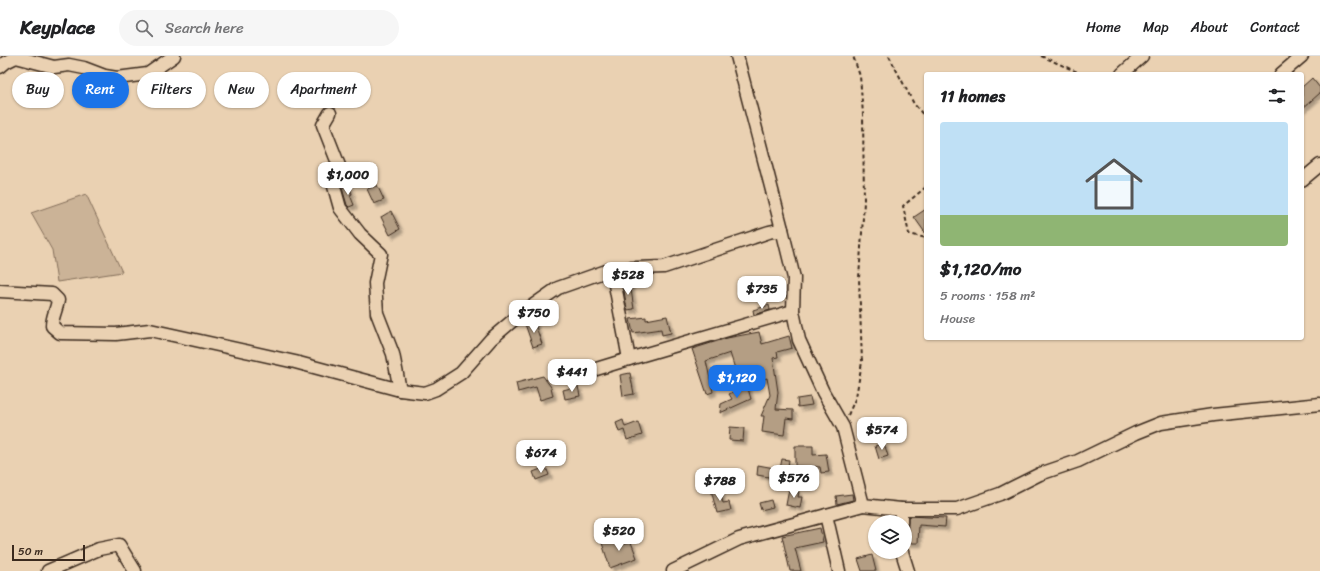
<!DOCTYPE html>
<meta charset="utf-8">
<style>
body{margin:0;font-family:Sriracha,sans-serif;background:#f6f6f6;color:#202124;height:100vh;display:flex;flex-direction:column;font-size:15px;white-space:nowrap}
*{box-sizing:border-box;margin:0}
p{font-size:13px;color:#757577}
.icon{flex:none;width:22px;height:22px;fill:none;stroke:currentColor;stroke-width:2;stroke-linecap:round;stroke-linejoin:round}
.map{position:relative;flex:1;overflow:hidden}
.details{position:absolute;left:924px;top:16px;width:380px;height:268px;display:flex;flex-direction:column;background:#fff;border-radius:4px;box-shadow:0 1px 3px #0004}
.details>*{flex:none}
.hud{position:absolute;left:12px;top:16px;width:380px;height:36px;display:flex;gap:8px}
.buttons{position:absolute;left:868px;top:459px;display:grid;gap:8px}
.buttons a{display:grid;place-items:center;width:44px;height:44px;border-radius:50%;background:#fff;box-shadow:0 1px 3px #0004;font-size:20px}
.scale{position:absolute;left:12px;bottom:10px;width:73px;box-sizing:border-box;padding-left:4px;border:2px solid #3b2a1e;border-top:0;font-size:11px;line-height:14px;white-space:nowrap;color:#3b2a1e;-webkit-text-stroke:3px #ead1b2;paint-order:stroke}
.price{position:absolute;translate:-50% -34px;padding:0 9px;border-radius:8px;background:#fff;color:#222;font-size:13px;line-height:26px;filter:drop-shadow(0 1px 2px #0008)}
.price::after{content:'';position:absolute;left:50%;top:24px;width:12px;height:9px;margin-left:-6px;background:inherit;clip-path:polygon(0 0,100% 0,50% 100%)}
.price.active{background:#1a73e8;color:#fff}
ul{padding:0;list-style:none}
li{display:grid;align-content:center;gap:8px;height:212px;padding:0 16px}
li+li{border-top:1px solid #e0e0e0}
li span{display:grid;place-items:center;height:124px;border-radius:4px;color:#555}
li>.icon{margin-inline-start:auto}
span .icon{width:72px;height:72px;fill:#fffc;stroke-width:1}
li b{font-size:17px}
h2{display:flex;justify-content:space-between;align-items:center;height:48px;padding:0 16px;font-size:17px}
.pill{padding:0 14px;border-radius:18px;background:#fff;box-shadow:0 1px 3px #0004;font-size:14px;line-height:36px}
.pill.active{background:#1a73e8;color:#fff}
header{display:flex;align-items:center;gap:24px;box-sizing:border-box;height:56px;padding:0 20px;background:#fff;border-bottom:1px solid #e0e0e0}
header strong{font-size:19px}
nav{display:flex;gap:22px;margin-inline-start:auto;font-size:14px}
.search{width:280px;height:36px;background:#f6f6f6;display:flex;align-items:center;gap:10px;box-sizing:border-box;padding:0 14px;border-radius:22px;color:#757577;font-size:15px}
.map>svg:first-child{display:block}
</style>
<header>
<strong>Keyplace</strong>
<div class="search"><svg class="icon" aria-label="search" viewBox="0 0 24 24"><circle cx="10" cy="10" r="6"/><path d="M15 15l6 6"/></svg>Search here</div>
<nav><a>Home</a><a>Map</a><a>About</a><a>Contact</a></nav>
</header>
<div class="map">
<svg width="1320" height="515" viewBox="0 0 1320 515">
<defs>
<filter id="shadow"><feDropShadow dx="3.5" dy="3.5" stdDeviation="1" flood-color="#0004"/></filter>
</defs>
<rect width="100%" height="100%" fill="#ead1b2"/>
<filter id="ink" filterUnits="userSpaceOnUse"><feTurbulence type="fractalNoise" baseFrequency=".025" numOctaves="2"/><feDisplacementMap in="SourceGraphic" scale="8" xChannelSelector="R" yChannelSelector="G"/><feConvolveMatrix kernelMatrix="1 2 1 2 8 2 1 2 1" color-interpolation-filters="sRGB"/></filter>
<g filter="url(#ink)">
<path fill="#cbb397" stroke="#836e5a" d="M86,138L122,216L57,226L52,194L31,157Z"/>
<g fill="#b49e84" stroke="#3b2a1e" filter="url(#shadow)">
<path d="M1312,22L1320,32V37L1302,53V31Z"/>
<path d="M348,129L352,138L350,139L354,149L349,151L347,149L342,132Z"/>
<path d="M377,129L384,144L374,148L367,133Z"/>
<path d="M926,153V178L914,161Z"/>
<path d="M391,155L400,173L390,179L381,161Z"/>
<path d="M630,227L634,253L627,254L623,228Z"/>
<path d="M769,249L770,254L754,259L753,254Z"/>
<path d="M667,260L671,277L662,279L661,273L633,277L630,263L646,261V264Z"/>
<path d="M534,265L542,288L533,291L525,268Z"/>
<path d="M759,276L762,288L789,280L792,292L777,296L778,301L773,302L778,336L776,353L793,354V363L786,362L784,379L762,376L764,360H761L770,339L767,322L742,330L735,313L730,297L706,305L713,336L707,338L692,293L727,282Z"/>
<path d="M630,317L634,338L623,340L620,319Z"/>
<path d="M543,320L551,331L553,340L540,344L536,331L518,336L516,327Z"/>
<path d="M748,329L749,336L751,343L720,357L721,348L732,343L729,338Z"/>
<path d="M578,330L580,340L565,343L563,334Z"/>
<path d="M810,341L812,349L798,351L797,343Z"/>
<path d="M623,364L625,371L638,366L642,379L627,384L624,374L619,376L616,367Z"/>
<path d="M730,371L744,372L743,385L729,384Z"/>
<path d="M884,387L888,400L879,403L875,390Z"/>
<path d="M795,390H813V399L826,398L829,416L821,417L820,411L795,410Z"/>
<path d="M782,403L789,404L786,424L757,419L758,409L780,413Z"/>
<path d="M546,411L549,419L536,424L533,416Z"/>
<path d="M719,432L723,447L729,446L731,454L717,457L711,434Z"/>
<path d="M789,433L799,436L798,441H802L800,452L786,449Z"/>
<path d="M852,438L853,444L837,448L836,440Z"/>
<path d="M771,444L773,451L761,454L759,447Z"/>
<path d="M908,460L946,462L945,471L919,469L918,487H908Z"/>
<path d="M820,472L823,486L795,492L801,515H790L782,480Z"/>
<path d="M622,480L625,488L631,486L637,502L610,512L602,487Z"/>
<path d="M872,499L876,515H862L858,503Z"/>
</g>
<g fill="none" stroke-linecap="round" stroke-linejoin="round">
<g stroke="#3b2a1e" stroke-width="15">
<g id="minor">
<path d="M737,0L782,173"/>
<path d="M0,11L6,6L16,1L54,11L69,9L84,12L105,20L117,22L148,18L174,0"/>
<path d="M1122,18L1142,0"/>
<path d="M1281,18L1302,0"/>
<path d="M330,57L323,69L343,120L333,127L340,152L360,178L381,198L375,227L377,257L393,298L400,334"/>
<path d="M1302,124L1320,109"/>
<path d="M612,213L629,303L793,255"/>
<path d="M0,235L52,238L58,244C57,253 52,260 52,270L60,277L116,278L150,274L295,306L400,334L425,337L436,333L461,317L491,283L518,260L558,232L612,213L664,211L769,176L782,173L794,222L793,255L799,284L823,336L843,371L863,449L901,453H957L1000,438L1040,418L1078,405L1136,377L1161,367L1213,359L1320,348"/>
<path d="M593,314L629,303"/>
<path d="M826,459L839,515"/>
<path d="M901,466V453"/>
<path d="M902,496L908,515"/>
<path d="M48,515L99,493L119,489L135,515"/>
<path d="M673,515L739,483L863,449"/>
</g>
</g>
<g stroke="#3b2a1e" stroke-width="2" stroke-dasharray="4 3" stroke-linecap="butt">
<path d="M889,0L914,48L926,62"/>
<path d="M1041,0L1082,18"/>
<path d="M926,131L903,150L909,178L926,182"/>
<path d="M848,359L856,341L862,306L859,222L864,146L863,58L860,20L853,0"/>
</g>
<use href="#minor" stroke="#ead1b2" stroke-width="12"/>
</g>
</g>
</svg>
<div class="buttons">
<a><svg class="icon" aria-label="layers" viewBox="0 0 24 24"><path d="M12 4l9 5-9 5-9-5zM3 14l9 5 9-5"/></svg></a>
</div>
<div class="scale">50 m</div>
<b class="price" style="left:348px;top:140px">$1,000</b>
<b class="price" style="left:628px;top:240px">$528</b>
<b class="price" style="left:762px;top:254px">$735</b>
<b class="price" style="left:534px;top:278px">$750</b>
<b class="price" style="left:572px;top:337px">$441</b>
<b class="price active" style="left:737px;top:343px">$1,120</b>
<b class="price" style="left:882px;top:395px">$574</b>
<b class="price" style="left:541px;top:418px">$674</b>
<b class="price" style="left:794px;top:443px">$576</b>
<b class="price" style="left:720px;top:446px">$788</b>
<b class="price" style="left:619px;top:496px">$520</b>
<div class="hud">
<a class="pill">Buy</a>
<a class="pill active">Rent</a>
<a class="pill">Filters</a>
<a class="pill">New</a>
<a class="pill">Apartment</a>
</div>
<section class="details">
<h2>11 homes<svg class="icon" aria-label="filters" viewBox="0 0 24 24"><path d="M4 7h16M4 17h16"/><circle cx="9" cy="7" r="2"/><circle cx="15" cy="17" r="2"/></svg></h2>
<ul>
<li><span style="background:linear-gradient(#bfe0f5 75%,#8fb573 0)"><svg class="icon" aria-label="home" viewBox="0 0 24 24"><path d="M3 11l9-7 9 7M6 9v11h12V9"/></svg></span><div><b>$1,120/mo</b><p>5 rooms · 158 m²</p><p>House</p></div></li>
</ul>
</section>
</div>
